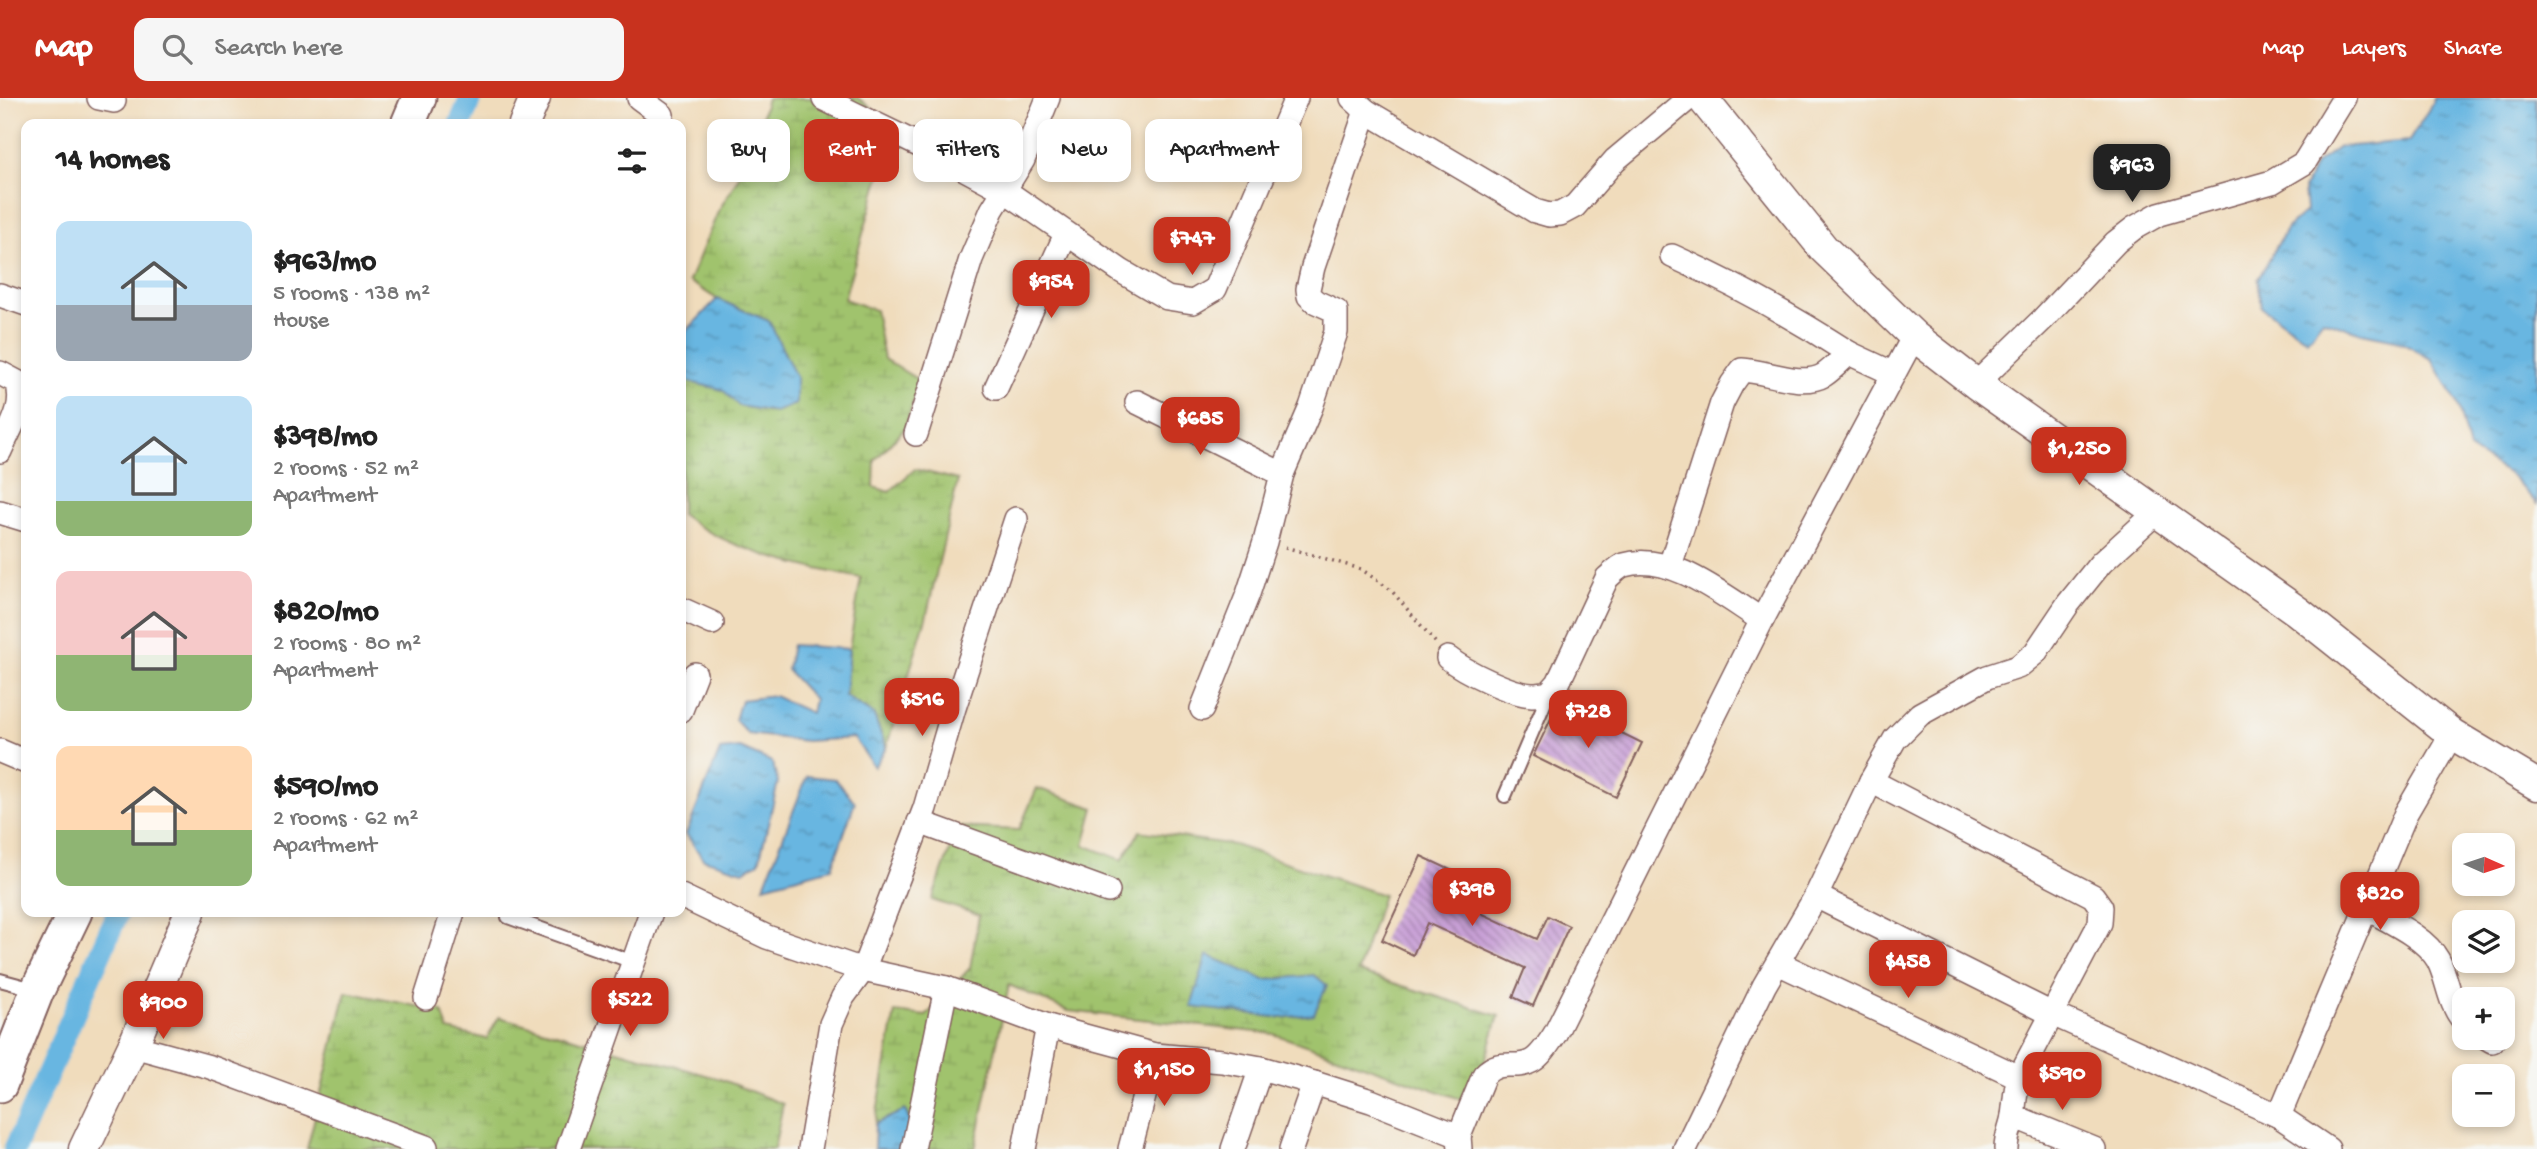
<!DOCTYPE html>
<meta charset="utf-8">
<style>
body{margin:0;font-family:"Gochi Hand",sans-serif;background:#f6f6f6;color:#222;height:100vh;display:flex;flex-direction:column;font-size:26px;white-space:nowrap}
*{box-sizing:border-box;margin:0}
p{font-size:23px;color:#767676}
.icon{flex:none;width:38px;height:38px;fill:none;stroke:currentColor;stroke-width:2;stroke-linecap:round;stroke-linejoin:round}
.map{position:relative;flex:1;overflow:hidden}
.sheet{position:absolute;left:21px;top:21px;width:665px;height:798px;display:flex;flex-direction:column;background:#fff;border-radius:14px;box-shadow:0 4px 10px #0003}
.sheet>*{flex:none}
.banner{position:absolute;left:707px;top:21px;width:665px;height:63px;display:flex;gap:14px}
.needle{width:46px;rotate:93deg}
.tools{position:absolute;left:2452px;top:735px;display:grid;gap:14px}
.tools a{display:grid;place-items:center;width:63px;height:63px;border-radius:14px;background:#fff;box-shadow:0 4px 10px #0003;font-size:35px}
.price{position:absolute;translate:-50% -60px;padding:0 16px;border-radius:14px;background:#c8321e;color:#fff;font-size:23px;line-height:46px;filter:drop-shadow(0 2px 4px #0008)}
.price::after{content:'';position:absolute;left:50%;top:42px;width:21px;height:16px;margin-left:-10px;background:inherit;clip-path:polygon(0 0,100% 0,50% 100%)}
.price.on{background:#222;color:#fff}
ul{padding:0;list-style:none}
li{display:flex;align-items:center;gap:21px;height:175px;padding:0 35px}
li span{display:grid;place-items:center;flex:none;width:196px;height:140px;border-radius:14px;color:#555}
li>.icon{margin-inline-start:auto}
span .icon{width:84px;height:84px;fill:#fffc;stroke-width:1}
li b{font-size:30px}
h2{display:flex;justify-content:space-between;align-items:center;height:84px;padding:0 35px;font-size:30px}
.tag{padding:0 24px;border-radius:14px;background:#fff;box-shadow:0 4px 10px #0003;font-size:24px;line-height:63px}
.tag.on{background:#c8321e;color:#fff}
header{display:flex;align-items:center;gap:42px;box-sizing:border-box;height:98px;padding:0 35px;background:#c8321e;color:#fff}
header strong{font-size:33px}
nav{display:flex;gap:38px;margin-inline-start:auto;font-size:24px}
.search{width:490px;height:63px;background:#f6f6f6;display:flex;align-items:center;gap:18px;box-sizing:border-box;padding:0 24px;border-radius:14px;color:#767676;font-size:26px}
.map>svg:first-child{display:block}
</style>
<header>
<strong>Map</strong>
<div class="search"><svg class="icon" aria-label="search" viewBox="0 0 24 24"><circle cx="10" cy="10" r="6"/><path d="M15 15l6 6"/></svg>Search here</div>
<nav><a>Map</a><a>Layers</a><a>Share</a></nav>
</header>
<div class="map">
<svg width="2537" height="1051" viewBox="0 0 2537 1051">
<defs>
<pattern id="wetland-marsh" width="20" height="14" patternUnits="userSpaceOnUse" patternTransform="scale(1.75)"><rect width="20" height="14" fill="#a0c36d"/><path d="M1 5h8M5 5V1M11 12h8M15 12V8" fill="none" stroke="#8ba75f"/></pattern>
<pattern id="water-ripples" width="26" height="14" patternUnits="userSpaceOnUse" patternTransform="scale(1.75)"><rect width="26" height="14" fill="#67b6e1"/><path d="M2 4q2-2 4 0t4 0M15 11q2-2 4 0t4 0" fill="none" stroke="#5793b7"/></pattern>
<pattern id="building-back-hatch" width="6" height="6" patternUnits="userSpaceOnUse" patternTransform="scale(1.75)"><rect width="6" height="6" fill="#c9a1d7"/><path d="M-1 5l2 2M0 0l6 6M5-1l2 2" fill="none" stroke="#a583af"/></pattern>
</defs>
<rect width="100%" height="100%" fill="#f6f6f2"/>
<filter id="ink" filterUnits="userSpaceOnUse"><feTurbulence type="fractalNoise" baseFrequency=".0143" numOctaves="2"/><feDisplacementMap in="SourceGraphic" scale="14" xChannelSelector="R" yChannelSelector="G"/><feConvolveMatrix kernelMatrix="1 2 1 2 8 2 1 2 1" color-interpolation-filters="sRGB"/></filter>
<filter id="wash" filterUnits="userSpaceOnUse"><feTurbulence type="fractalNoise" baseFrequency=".00686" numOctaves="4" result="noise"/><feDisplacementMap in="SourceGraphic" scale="28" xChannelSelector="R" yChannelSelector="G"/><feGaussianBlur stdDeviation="1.57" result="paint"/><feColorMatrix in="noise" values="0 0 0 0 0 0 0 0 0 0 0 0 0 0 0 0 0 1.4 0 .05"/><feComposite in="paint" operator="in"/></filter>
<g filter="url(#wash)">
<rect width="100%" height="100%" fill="#f0dcbc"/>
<g fill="url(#wetland-marsh)" stroke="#75714c" stroke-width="2">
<path d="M767,0H858L894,29L844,201L875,212L884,261L920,283L905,330L875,362L874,389L889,394L915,371L958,382L926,520L886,650L874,617L845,598L849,551L861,480C802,469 729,453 681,416V282L724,292L740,308L775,314L769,223L717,201L689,183L718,114L750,59Z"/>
<path d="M1037,690L1094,710L1084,747L1122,762L1140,733L1234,747L1383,797L1358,874L1499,918L1472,1005L1274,936L1068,913L1009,887L975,1051H922L905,1012L875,1026L895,914L926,918L970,870L979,817L932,802L958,729L1019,732Z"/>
<path d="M346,894L442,913L448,932L487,941L499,919L720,981L783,1006L774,1051H307Z"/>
</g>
<g fill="url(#water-ripples)" stroke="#586a86" stroke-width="2">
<path d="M2433,0H2537V406L2512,378L2469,351L2457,304L2432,261L2396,242L2362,235L2323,222L2307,242L2262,209L2258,181L2287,130L2306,113L2304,91L2315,66L2339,49L2409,43L2432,6Z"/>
<path d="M717,201L769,223L796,279V306L775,314L739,308L723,292L681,282V239Z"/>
<path d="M792,547L849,551L845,598L874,617L886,650L874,669L854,640L806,643L748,636L735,622L741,602L774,598L811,615L814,601L787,572Z"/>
<path d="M740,650L772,664L778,684L759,764L743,773L703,761L686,736L720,652Z"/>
<path d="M807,678L835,681L855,704L832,770L764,788Z"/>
<path d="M1207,857L1265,882L1314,877L1327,887L1314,916L1281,920L1191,909Z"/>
<path d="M905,1012L922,1051H874L875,1026Z"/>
</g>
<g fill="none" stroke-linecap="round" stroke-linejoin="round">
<g stroke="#67b6e1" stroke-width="23">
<path d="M460,26L471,0"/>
<path d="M15,1051L118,814"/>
</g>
</g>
<g id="blocks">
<g fill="url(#building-back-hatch)">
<path d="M1559,604L1642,645L1616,699L1533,658Z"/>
<path d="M1421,758L1453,773L1442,797L1537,841L1548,818L1569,828L1533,908L1513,899L1525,870L1427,825L1413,857L1382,842Z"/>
</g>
</g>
</g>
<g filter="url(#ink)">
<use href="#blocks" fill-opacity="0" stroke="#84615e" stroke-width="2"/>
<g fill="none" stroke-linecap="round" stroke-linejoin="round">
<g stroke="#84615e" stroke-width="16">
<g id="service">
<path d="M1505,698L1549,595"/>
<path d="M508,819L633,864"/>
<path d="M0,882L37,892"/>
</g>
</g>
<g stroke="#84615e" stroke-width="26">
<g id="minor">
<path d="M99,0L114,3"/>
<path d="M639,0L662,17"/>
<path d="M1352,0L1366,13L1535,113L1549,117L1560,116L1575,108L1615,62L1689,0"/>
<path d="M824,1L933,54L1004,92L1121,173L1167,200L1193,204L1215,191L1296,0"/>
<path d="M1672,158C1734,186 1792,218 1849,255"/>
<path d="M0,197L26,206"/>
<path d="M0,275L17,284C26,308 10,330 0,353"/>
<path d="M1976,286L2043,221L2116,144L2134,130L2159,116L2272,84L2304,65L2344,0"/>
<path d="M996,290L1066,136"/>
<path d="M1137,304L1282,376"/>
<path d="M916,336L971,161L992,112L1023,62L1048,0"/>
<path d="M0,414L26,422"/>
<path d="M1670,468L1722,305L1732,286L1742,272C1767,273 1801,290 1824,277C1833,271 1841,262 1849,255L1892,275"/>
<path d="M681,511L712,525"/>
<path d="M1448,560C1464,573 1511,596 1532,597C1538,597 1544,596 1549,595L1558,585L1607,480C1612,476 1618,469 1624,467C1670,453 1725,499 1762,522"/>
<path d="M1202,611L1248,496L1265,444L1282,376L1311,309L1336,234V213L1316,204L1309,198L1308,191L1313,169L1366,13"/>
<path d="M681,612L695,576"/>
<path d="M0,653L26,664"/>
<path d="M1871,683L2093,798L2101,809L2100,825L2019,979C2015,992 2015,1004 2013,1018C2011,1029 2006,1039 2006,1051"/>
<path d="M919,724L1108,793"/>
<path d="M681,798L767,839L863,872L946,890L1048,928L1155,957L1222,963L1261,970L1314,985L1371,1003L1459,1038"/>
<path d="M1816,798L2050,915L2279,1018L2328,1051"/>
<path d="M2366,810C2390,824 2424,838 2438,862C2449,883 2448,905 2464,923"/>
<path d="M1778,865L2019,979"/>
<path d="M426,900L453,814"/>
<path d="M2487,940L2492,943"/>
<path d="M133,948L210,969L426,1049"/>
<path d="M2013,1018L2094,1051"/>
<path d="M2279,1018L2406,715L2452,636"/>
<path d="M568,1051L651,814"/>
<path d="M810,1051L831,926L843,899L863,872L925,710L954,610L1016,421"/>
<path d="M913,1051L946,890"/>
<path d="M1024,1051L1048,928"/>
<path d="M1130,1051L1155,957"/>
<path d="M1233,1051L1261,970"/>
<path d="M1291,1051L1314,985"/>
<path d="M1460,1051L1459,1038L1484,977C1501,959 1514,973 1532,963C1541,958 1549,945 1555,936L1762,522L1914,238"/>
<path d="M1685,1051L1764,888L1816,798L1871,683L1895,641L1920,616L1987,579L2018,569L2035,555L2068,506L2101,465L2158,413"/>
</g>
</g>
<g stroke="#84615e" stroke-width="33">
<g id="tertiary">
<path d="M1702,0L1824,151L1914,238L1976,286L2297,513L2452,636L2537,687"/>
<path d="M524,26L535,0"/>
<path d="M84,1051L133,948L190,814"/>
</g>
</g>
<g stroke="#84615e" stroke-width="37">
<g id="secondary">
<path d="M408,26L419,0"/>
<path d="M0,987L37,893L75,814"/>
</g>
</g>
<path stroke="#84615e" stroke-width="3.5" stroke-dasharray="2 5" stroke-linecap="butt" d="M1285,449L1361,471L1391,492L1436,545"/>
<use href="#service" stroke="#fff" stroke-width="12"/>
<use href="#minor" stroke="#fff" stroke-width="23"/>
<use href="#tertiary" stroke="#fff" stroke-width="30"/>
<use href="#secondary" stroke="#fff" stroke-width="33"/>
</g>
</g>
</svg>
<div class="tools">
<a><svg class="needle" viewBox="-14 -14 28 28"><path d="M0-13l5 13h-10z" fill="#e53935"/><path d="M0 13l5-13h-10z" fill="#767676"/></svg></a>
<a><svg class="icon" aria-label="layers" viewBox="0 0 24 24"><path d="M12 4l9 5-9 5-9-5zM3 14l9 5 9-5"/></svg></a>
<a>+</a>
<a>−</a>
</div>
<b class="price on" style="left:2132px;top:106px">$963</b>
<b class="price" style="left:1192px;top:179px">$747</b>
<b class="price" style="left:1051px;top:222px">$954</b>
<b class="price" style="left:1200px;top:359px">$685</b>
<b class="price" style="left:2079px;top:389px">$1,250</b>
<b class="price" style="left:922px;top:640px">$516</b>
<b class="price" style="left:1588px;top:652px">$728</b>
<b class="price" style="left:1472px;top:830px">$398</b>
<b class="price" style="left:2380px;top:834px">$820</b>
<b class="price" style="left:1908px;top:902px">$458</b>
<b class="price" style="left:630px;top:940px">$522</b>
<b class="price" style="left:163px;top:943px">$900</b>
<b class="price" style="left:1164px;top:1010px">$1,150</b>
<b class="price" style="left:2062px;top:1014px">$590</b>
<div class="banner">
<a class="tag">Buy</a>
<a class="tag on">Rent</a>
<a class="tag">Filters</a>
<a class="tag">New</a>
<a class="tag">Apartment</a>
</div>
<section class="sheet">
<h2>14 homes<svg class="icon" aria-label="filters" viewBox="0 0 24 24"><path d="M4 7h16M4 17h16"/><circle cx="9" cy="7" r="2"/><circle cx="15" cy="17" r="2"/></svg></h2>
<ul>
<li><span style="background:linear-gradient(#bfe0f5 60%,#9aa5b1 0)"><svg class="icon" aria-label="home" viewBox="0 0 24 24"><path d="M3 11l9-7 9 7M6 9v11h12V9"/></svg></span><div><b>$963/mo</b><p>5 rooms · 138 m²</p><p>House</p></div></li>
<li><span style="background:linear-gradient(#bfe0f5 75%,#8fb573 0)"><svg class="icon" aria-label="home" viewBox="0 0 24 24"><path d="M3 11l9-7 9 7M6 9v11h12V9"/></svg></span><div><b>$398/mo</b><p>2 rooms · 52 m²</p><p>Apartment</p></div></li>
<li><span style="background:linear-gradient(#f6c9c9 60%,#8fb573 0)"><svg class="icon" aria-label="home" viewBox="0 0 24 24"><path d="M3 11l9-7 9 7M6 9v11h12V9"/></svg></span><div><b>$820/mo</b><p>2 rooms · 80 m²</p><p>Apartment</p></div></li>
<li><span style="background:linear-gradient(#ffd9b3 60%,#8fb573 0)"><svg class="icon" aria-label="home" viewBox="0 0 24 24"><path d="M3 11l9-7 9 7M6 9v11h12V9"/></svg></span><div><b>$590/mo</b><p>2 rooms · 62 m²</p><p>Apartment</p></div></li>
</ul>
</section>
</div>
